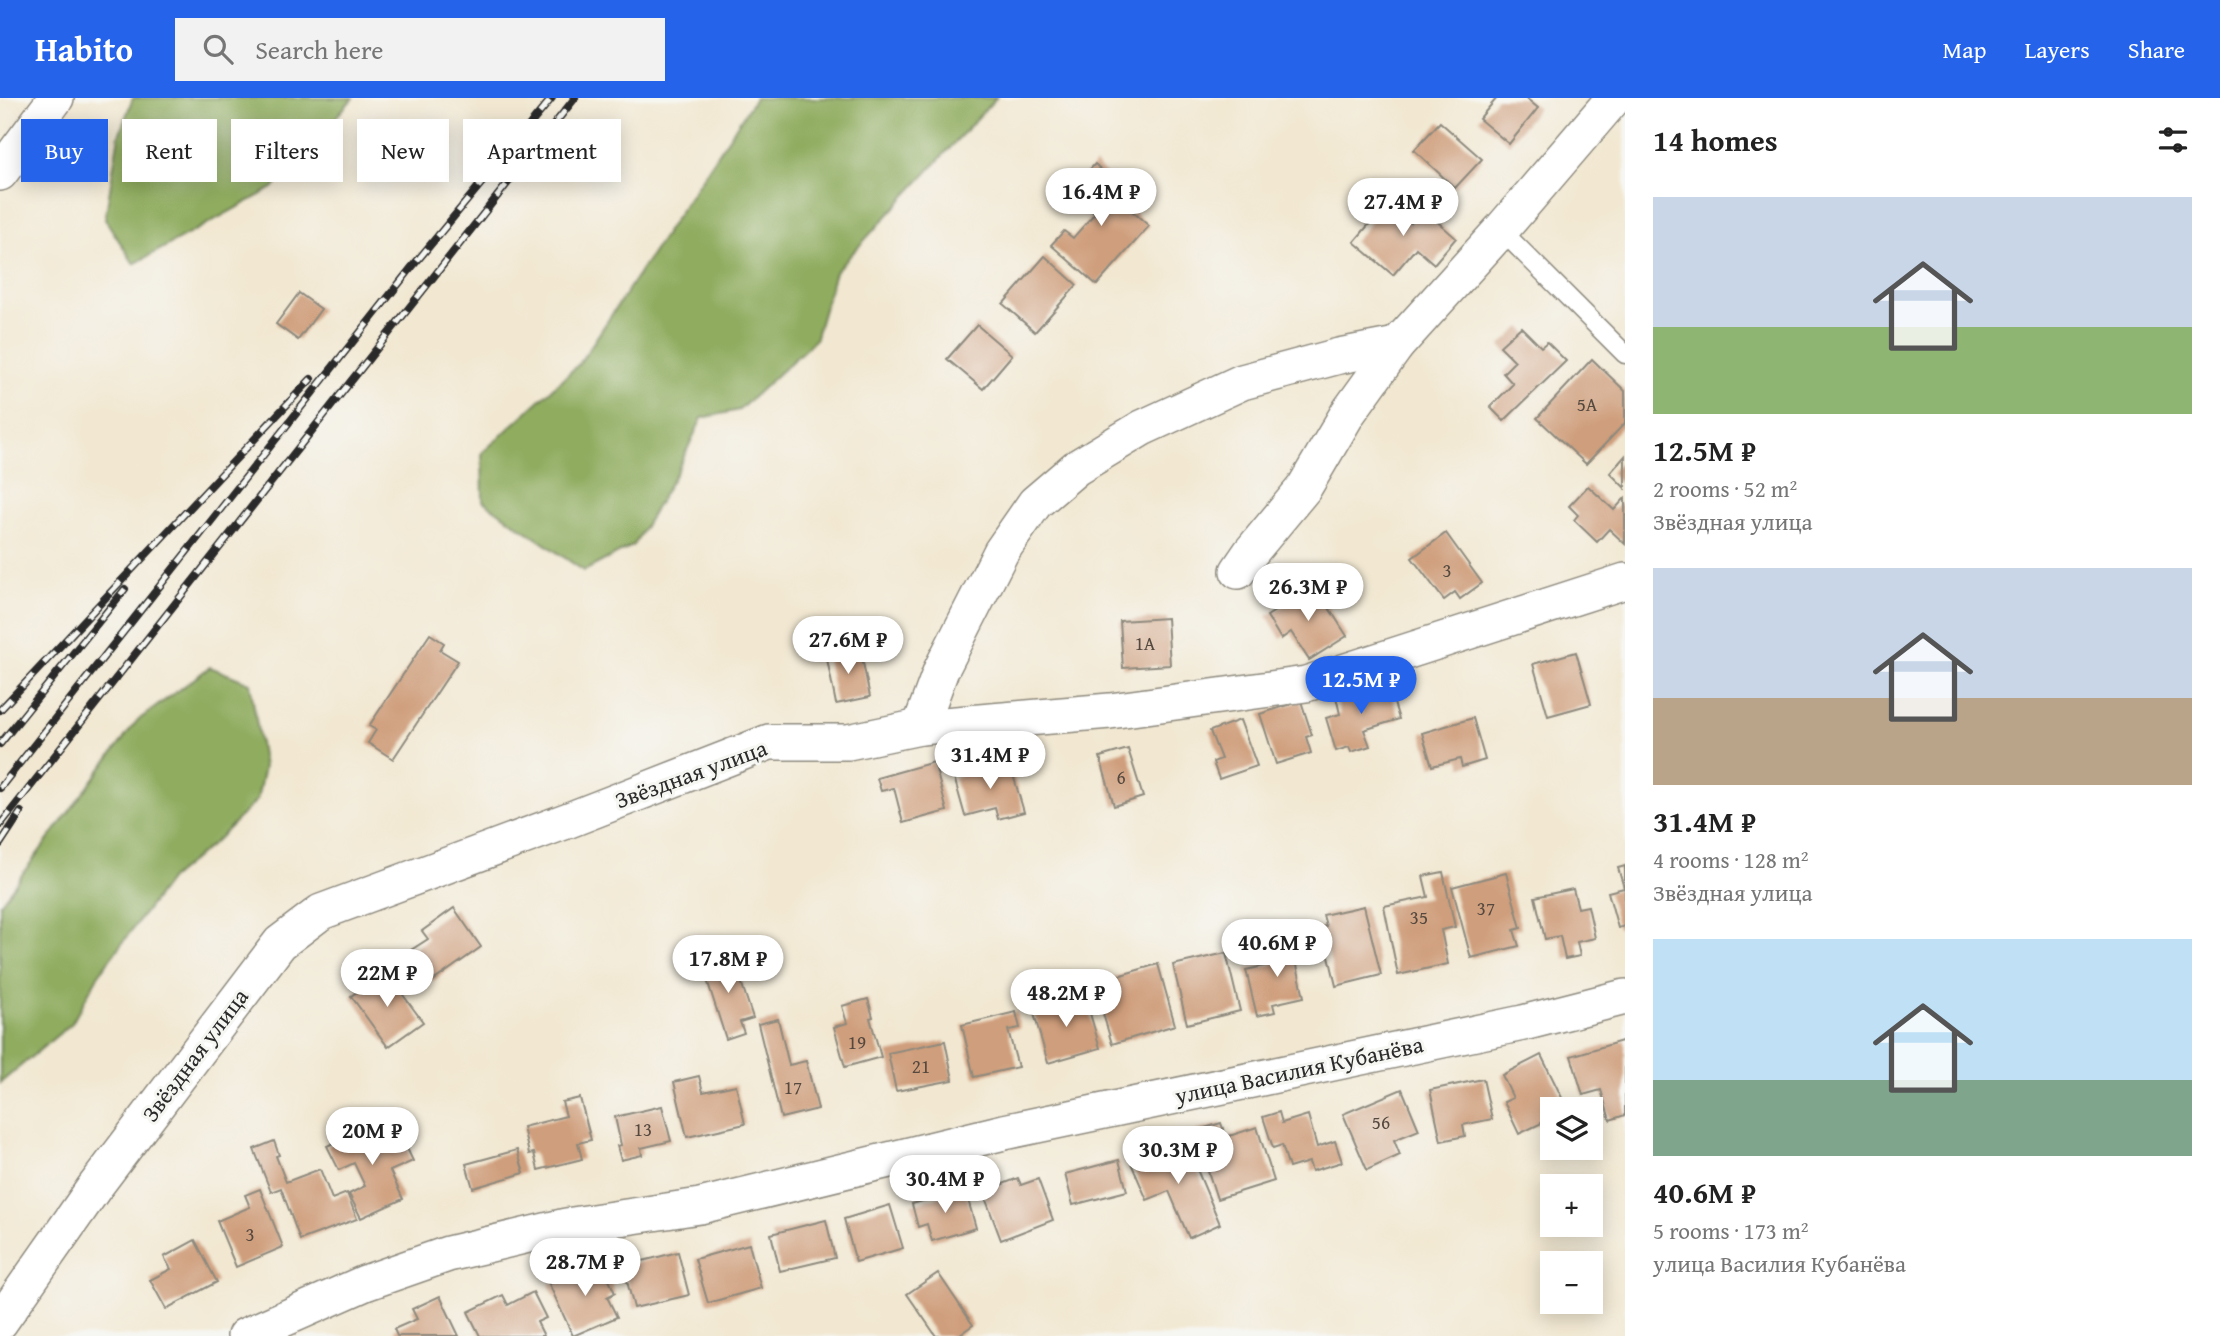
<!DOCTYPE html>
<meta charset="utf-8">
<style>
body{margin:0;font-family:"Gentium Book Plus",serif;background:#f2f2f2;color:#222;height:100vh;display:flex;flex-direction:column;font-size:26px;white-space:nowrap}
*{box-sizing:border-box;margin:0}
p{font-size:23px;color:#767676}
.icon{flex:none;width:38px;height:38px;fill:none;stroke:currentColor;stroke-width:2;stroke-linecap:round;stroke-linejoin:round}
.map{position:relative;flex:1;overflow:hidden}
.panel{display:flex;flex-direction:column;background:#fff;width:595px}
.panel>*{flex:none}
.guide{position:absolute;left:21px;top:21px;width:665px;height:63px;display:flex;gap:14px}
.buttons{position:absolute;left:1540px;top:999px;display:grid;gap:14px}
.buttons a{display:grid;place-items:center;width:63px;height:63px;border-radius:0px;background:#fff;box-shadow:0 4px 18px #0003;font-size:35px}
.price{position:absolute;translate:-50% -60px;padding:0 16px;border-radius:24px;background:#fff;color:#222;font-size:23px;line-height:46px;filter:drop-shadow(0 2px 4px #0008)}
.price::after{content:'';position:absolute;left:50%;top:42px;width:21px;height:16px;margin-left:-10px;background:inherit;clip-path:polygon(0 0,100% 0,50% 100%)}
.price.active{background:#2563eb;color:#fff}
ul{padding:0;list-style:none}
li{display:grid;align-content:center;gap:14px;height:371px;padding:0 28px}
li span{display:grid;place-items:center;height:217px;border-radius:0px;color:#555}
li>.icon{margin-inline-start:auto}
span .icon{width:126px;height:126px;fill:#fffc;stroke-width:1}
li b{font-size:30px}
h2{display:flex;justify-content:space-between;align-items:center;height:84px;padding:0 28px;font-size:30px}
.pill{padding:0 24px;border-radius:0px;background:#fff;box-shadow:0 4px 18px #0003;font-size:24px;line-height:63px}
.pill.active{background:#2563eb;color:#fff}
header{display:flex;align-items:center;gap:42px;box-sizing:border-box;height:98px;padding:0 35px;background:#2563eb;color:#fff}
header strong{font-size:33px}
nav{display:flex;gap:38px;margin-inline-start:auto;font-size:24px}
.search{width:490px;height:63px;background:#f2f2f2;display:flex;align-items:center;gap:18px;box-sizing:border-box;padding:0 24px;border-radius:0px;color:#767676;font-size:26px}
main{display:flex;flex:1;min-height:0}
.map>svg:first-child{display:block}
</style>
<header>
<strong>Habito</strong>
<div class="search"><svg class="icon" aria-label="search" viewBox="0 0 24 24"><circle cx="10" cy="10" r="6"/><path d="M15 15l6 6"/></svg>Search here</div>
<nav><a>Map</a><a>Layers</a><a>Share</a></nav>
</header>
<main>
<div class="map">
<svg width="1625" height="1238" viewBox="0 0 1625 1238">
<rect width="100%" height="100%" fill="#f6f6f2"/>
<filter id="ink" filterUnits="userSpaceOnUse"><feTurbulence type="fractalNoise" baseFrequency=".0143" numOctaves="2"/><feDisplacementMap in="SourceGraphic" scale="14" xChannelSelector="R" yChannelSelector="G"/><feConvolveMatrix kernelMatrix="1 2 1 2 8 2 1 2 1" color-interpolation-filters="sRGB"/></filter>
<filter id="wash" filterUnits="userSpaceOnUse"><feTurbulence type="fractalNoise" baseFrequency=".00686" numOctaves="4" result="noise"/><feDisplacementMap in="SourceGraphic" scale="28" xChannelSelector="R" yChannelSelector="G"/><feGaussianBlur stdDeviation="1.57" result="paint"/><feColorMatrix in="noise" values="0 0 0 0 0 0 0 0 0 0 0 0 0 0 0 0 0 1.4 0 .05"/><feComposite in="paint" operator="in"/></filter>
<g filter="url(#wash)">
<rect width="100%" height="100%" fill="#f2e8d2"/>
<g fill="#8fac5f" stroke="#5d6c45" stroke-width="2">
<path d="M133,0H353L273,90L134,166L105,121L119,37Z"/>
<path d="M755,0H996L835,174L815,242L739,312L702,320L677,373L634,447L584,473L483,403L482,355L579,266Z"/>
<path d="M210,569L250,585L264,669L257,702L216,743L170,781L99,876L72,925L0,985V806L137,623Z"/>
</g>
<g id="blocks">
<g fill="#cf9e7c">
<path d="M1497,0H1526L1538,10L1509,46L1479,21Z"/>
<path d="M1440,24L1482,61L1455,90L1414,52Z"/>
<path d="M1095,66L1120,89L1113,96L1149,128L1097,187L1051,147L1064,133L1073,140L1095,115L1071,92Z"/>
<path d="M1387,105L1411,125L1423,111L1456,140L1434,166L1416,150L1393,177L1354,144Z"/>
<path d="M1045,158L1077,187L1035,234L1003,206Z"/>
<path d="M299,195L321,211L298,242L276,226Z"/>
<path d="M977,227L1012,257L983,291L947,261Z"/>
<path d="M1521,229L1541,249L1547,244L1566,263L1504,323L1490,309L1513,286L1503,275L1515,263L1500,248Z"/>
<path d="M1592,261L1625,293V325L1586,366L1537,320Z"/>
<path d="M1625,358V390L1610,375Z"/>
<path d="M1588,388L1614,412L1625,400V446L1609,431L1597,444L1574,422L1578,417L1569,408Z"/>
<path d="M1446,435L1482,485L1460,501L1455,494L1444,502L1412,460Z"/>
<path d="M1315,488L1347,538L1309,562L1291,534L1281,541L1267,518Z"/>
<path d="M1167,520L1170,567L1123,570L1120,523Z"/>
<path d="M430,536L444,545L440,552L458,563L393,661L368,645L376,632L369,628Z"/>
<path d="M860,550L870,599L836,606L826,556Z"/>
<path d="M1576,554L1591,606L1548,618L1533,566Z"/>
<path d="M1387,583L1399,621L1364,632L1370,648L1351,654L1349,649L1336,653L1326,620L1340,616L1336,599Z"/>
<path d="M1301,603L1312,637L1306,639L1311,655L1276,666L1260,616Z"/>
<path d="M1473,620L1485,662L1462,669L1460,661L1432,668L1422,635Z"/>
<path d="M1240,622L1257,668L1219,681L1213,664L1221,661L1210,633Z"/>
<path d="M1128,651L1143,699L1114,708L1100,659Z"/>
<path d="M1009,663L1024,714L998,721L995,710L965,718L954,679Z"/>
<path d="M934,664L947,713L903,725L894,690L881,693L877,680Z"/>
<path d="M1625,768V828L1618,830L1608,794L1624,790L1618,770Z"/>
<path d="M1443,774L1455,829L1441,832L1448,866L1398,877L1384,808L1428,799L1423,778Z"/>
<path d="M1506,775L1521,830L1514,832L1519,848L1471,860L1452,789Z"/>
<path d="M1573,791L1578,810L1588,808L1595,840L1577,844L1580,858L1565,861L1560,838L1545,841L1535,799Z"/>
<path d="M1364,808L1381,877L1336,888L1327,849L1320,851L1315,830L1326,828L1323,817Z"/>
<path d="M454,810L481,849L433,883L411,852L428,841L422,833Z"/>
<path d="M1301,844L1305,861L1296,863L1304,899L1273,906L1275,914L1257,918L1246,872L1273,866L1269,851Z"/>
<path d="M1226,855L1240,913L1187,926L1173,867Z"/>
<path d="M732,856L753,920L740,924L744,935L726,941L702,866Z"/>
<path d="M1158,866L1175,927L1112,946L1094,885Z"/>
<path d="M386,874L423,924L388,949L351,898Z"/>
<path d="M1085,898L1100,950L1048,965L1033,912Z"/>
<path d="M868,901L873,919L870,920L881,959L845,969L834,929L847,925L842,908Z"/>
<path d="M1016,914L1020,930L1008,932L1018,969L974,979L962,927Z"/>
<path d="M778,921L789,967L806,963L818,1011L781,1020L758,926Z"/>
<path d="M1625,942V1017L1610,1022L1601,992L1583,997L1571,958Z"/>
<path d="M945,943L953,982L896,993L888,955Z"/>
<path d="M1541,957L1568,1012H1552V1020L1519,1036L1504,1004L1513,1000L1502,977Z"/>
<path d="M699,978L703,994L736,987L745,1026L687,1039L674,984Z"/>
<path d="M1483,981L1492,1021L1463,1027L1465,1038L1441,1043L1430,992Z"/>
<path d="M1402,991L1419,1032L1394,1042L1400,1057L1367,1072L1343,1016Z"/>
<path d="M580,1000L591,1042L578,1045L582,1061L538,1072L534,1055L529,1056L523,1029L566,1018L562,1004Z"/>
<path d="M662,1008L671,1043L641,1050L642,1057L621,1062L617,1048L621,1047L615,1019Z"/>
<path d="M1279,1014L1282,1025L1308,1017L1317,1049L1335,1043L1342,1064L1312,1073L1309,1064L1289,1070L1282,1047L1273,1050L1263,1019Z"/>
<path d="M380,1023L393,1050L404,1044L413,1063L390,1073L403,1101L361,1120L349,1096L365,1088L354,1065L339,1072L327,1048Z"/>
<path d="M1221,1025L1226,1039L1257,1029L1274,1083L1217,1101L1195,1033Z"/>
<path d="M274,1043L279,1057L276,1058L286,1084L320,1071L332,1101L347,1095L357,1121L300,1142L281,1090L271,1094L254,1051Z"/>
<path d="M1185,1043L1220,1126L1189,1140L1169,1093L1147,1102L1131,1065Z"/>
<path d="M517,1052L524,1075L473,1090L466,1066Z"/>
<path d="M1119,1062L1127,1093L1073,1107L1065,1076Z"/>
<path d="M1018,1080L1021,1087L1038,1081L1053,1122L1001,1142L983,1094Z"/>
<path d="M260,1091L283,1149L236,1169L217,1123L250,1109L245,1097Z"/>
<path d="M965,1091L976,1130L932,1143L927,1126L918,1129L912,1106Z"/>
<path d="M890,1107L903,1150L856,1164L844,1121Z"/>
<path d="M826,1122L835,1160L780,1173L771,1136Z"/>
<path d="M195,1142L217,1184L166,1211L150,1182L171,1171L164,1159Z"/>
<path d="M749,1146L761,1190L708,1205L695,1161Z"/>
<path d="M678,1154L689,1197L634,1210L623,1168Z"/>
<path d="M600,1162L615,1195L607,1199L617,1219L573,1238L549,1186Z"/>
<path d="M938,1175L973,1227L957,1238H936L907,1196Z"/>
<path d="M533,1194L546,1220L537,1224L544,1238H480L468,1214L503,1197L508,1207Z"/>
<path d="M440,1198L459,1238H397L394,1231L417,1221L412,1211Z"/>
</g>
</g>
</g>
<g filter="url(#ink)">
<use href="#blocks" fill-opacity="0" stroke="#8e8a7e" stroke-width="2"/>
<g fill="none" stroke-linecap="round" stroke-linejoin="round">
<g stroke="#8e8a7e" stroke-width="21">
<path id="service" d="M1501,132L1625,256"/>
</g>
<g stroke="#8e8a7e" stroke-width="38">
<g id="minor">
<path d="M0,75L56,0"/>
<path d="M1238,473L1251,454L1304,390L1348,315L1397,247L1501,132L1614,0"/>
<path d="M920,629L941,572L1001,454L1035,405L1076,370L1142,330L1242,284L1339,258L1397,247"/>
<path d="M0,1224L94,1090L280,845L321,814L569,722L769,644H848L920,629L1110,613L1306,586L1625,483"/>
<path d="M245,1238L365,1185L448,1156L566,1128L700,1108L1004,1034L1523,925L1625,899"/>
</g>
</g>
<use href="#service" stroke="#fff" stroke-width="18"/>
<use href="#minor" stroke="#fff" stroke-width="35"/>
<g stroke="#2b2b2b" stroke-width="8">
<g id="rail">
<path d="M0,612L311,281"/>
<path d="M0,646L125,491"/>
<path d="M0,690L412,169L552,0"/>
<path d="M0,727L575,0"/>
<path d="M0,746L21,714"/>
</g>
</g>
<use href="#rail" stroke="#f6f6f2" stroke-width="5" stroke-dasharray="16" stroke-linecap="butt"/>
</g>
</g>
<g text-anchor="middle" stroke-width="6" stroke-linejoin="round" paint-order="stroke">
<g font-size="19" fill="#54483f">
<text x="1587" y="313">5А</text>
<text x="1447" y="479">3</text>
<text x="1145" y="552">1А</text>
<text x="1121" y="686">6</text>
<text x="1486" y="817">37</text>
<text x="1419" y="826">35</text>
<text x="857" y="951">19</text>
<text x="921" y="975">21</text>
<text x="793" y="996">17</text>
<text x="1381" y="1031">56</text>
<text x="643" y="1038">13</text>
<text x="250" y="1143">3</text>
</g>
<g font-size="23" fill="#2b2b2b" stroke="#f6f6f2">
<text transform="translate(691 676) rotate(-20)" y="8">Звёздная улица</text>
<text transform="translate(195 957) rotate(-53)" y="8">Звёздная улица</text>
<text transform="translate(1299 972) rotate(-12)" y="8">улица Василия Кубанёва</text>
</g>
</g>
</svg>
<div class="buttons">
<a><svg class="icon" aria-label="layers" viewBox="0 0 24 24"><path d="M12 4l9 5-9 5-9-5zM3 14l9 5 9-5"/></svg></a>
<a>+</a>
<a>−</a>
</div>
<b class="price" style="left:1101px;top:130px">16.4M ₽</b>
<b class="price" style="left:1403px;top:140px">27.4M ₽</b>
<b class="price" style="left:1308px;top:525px">26.3M ₽</b>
<b class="price" style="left:848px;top:578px">27.6M ₽</b>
<b class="price active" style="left:1361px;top:618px">12.5M ₽</b>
<b class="price" style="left:990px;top:693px">31.4M ₽</b>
<b class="price" style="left:1277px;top:881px">40.6M ₽</b>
<b class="price" style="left:728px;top:897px">17.8M ₽</b>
<b class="price" style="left:387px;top:911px">22M ₽</b>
<b class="price" style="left:1066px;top:931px">48.2M ₽</b>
<b class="price" style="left:372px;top:1069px">20M ₽</b>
<b class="price" style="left:1178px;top:1088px">30.3M ₽</b>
<b class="price" style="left:945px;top:1117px">30.4M ₽</b>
<b class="price" style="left:585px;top:1200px">28.7M ₽</b>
<div class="guide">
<a class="pill active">Buy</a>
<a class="pill">Rent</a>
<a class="pill">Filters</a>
<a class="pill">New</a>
<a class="pill">Apartment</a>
</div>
</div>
<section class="panel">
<h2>14 homes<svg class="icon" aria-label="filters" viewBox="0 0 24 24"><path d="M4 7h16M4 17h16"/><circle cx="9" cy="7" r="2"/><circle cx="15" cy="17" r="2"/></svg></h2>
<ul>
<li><span style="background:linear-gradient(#c9d6e8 60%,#8fb573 0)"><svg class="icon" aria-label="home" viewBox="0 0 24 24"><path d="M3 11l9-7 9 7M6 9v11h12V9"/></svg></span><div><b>12.5M ₽</b><p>2 rooms · 52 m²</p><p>Звёздная улица</p></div></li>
<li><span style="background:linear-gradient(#c9d6e8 60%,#b9a48a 0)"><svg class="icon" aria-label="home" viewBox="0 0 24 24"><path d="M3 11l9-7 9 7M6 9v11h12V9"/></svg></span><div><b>31.4M ₽</b><p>4 rooms · 128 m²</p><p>Звёздная улица</p></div></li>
<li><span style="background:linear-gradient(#bfe0f5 65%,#7fa58c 0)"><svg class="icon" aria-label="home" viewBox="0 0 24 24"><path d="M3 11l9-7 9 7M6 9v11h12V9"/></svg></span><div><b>40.6M ₽</b><p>5 rooms · 173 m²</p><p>улица Василия Кубанёва</p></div></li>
</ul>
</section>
</main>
